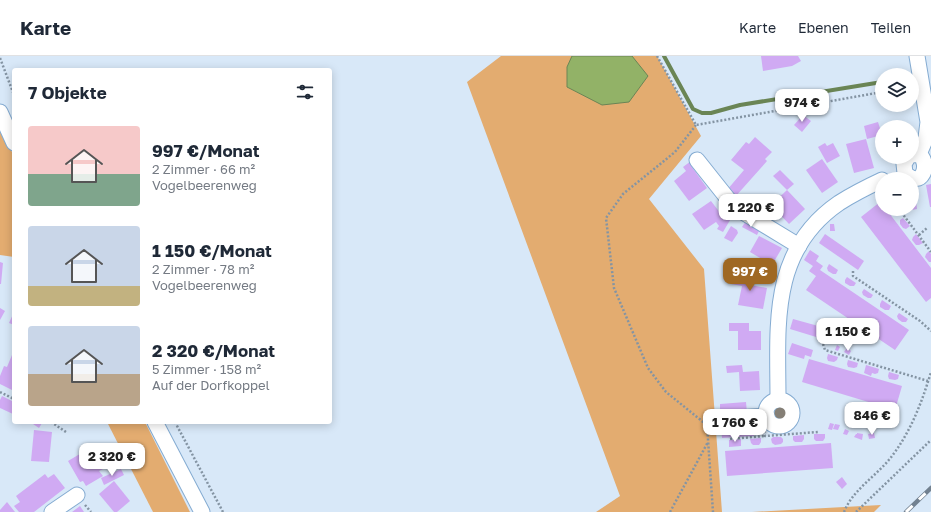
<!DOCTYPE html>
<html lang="de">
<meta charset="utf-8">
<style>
body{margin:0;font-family:"Golos Text",sans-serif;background:#f2f2f3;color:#1f2937;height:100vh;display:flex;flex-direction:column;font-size:15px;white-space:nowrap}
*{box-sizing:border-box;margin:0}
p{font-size:13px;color:#747a83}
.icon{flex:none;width:22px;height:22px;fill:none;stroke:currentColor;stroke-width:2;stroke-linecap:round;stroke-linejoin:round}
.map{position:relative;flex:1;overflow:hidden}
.drawer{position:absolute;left:12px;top:12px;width:320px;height:356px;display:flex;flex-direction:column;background:#fff;border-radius:4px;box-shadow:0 2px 10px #0003}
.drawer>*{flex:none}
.tools{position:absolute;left:875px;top:12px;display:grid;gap:8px}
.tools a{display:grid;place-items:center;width:44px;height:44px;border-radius:50%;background:#fff;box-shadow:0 2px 10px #0003;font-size:20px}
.price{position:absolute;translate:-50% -34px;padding:0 9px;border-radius:8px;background:#fff;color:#222;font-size:13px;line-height:26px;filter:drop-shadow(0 1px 2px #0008)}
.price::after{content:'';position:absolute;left:50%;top:24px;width:12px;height:9px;margin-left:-6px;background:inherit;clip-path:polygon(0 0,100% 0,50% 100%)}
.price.active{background:#9f6823;color:#fff}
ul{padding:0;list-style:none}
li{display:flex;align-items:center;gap:12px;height:100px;padding:0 16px}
li span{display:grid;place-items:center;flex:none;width:112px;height:80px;border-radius:4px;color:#555}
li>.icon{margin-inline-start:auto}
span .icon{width:48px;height:48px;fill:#fffc;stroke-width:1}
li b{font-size:17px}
h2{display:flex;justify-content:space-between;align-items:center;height:48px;padding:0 16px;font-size:17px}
header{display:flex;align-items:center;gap:24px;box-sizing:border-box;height:56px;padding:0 20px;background:#fff;border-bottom:1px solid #e0e1e3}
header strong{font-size:19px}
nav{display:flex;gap:22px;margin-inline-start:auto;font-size:14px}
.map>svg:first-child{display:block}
</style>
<header>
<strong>Karte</strong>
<nav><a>Karte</a><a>Ebenen</a><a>Teilen</a></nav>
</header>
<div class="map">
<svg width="931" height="456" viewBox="0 0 931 456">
<rect width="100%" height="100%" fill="#d8e8f8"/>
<g fill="#e3ac70">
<path d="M501,0H657L701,80L649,143L704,213L722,456H596L620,440L467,26Z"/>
<path d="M0,67L14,101V201L0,199Z"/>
<path d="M107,366H145L190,456H153Z"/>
<path d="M881,449L874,456H752Z"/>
</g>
<path fill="#92b267" stroke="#6a8555" d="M572,0H632L648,20L629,46L602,49L567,31V11Z"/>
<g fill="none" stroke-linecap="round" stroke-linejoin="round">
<path stroke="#6a8555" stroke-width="4" d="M664,0L693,53L702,57H711L740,49L882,26"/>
</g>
<g fill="#d0aaf3">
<path d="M761,0H798L801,5L792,10L763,15Z"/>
<path d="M803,59L811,65L802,76L794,69Z"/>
<path d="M878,66L882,79L867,83L864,70Z"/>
<path d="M755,81L772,96L765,103L767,105L735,141L727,134L744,114L731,104L746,86L749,88Z"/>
<path d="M866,83L874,112L854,117L846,88Z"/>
<path d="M825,87L827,90L833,87L840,100L827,107L818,91Z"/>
<path d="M822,103L838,126L822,137L806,114Z"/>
<path d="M691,105L695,109L692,111L707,132L689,145L674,125L686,115L683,111Z"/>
<path d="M780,114L794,128L787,134L773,120Z"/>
<path d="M931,128V151H930L926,129Z"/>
<path d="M787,134L805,153L789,168L771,149Z"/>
<path d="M912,137H915L917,153L912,154Z"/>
<path d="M751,141L760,147L755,154L746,146Z"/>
<path d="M711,145L724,162L728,155L733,159L723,176L717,173L719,170L716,166L704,174L692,158Z"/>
<path d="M880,146L882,148V153H886L931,212V242L926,246L861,161Z"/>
<path d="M903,162L910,170L906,173L903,172L900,168V164Z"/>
<path d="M746,165L760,173L757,179L742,171Z"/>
<path d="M830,168H834L835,175H830Z"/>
<path d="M731,170L737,174L738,177L732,186L724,182Z"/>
<path d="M825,178L864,205L858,214L819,187Z"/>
<path d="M916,178L923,187L919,189H916L912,184L913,181Z"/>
<path d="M759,180L782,192L772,209L750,196Z"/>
<path d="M810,194L819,200L816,205L823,210L820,214L909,274L895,294L806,234L816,220L809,215L813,210L804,204Z"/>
<path d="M929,195L931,198V206H929L925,201L926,198Z"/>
<path d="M0,206L3,207L1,228H0Z"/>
<path d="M829,208L838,214L836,218H833L828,215L827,212Z"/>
<path d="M732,218L752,221L750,229L767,232L763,253L738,249L742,230L731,228Z"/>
<path d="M847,221L856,227L854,230H850L845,227V224Z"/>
<path d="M864,233L873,239L871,242H868L863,239L862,236Z"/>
<path d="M882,244L891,250L889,254H885L880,251V248Z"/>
<path d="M0,252L5,255L0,264Z"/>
<path d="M14,256V269L9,267Z"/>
<path d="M899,257L908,263L906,266H902L898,263L897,260Z"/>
<path d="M793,263L829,273L826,284L790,273Z"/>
<path d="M830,264L833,267L830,271L826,268Z"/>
<path d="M729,267H749V275H761V294H738V275H729Z"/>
<path d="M792,287L813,294L811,301L805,299L804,303L788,298Z"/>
<path d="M837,289L840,291L838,295L835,294Z"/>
<path d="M847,292L851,295L849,299L844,296Z"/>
<path d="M828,298L838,301L837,304L834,306L828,305L827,302Z"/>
<path d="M12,299L14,300V335L0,328V320L4,310L7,311Z"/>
<path d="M809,303L902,330L895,354L802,326Z"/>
<path d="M848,304L858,307L857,311L854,312L848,311L847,308Z"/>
<path d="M742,309L743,316L759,315L760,334L740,335L739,316L727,317L726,310Z"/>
<path d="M866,309L879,313L878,317L875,318L872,317L871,320L864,317Z"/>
<path d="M889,316L899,319L898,323L895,324L889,323L888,320Z"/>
<path d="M2,340L14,346L13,358L0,352V344Z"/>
<path d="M746,346L747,357L720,359V348Z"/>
<path d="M30,366H41L42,367L39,372Z"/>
<path d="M830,367L834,368L832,374L828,373Z"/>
<path d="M835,368L840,369L838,374L833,373Z"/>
<path d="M754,369V380L722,382L721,371Z"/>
<path d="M845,373L849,375L847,379L843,378Z"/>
<path d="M34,374L52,376L49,406L31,405Z"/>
<path d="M857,377L863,378L862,384L854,381L856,378H857Z"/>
<path d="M874,377L875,382L869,383L868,378Z"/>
<path d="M814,378H825V382L823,385H816L814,383Z"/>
<path d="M804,379V383L802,386H795L793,384V380Z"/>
<path d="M773,381H781L783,383V386L781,388L775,389L772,387L771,383Z"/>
<path d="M761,382V386L759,389H753L751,387L750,383Z"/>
<path d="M741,383V390L729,391V384Z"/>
<path d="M831,387L833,412L727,420L725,395Z"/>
<path d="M90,392L103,413L99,415L103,420L86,430L83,425L80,426L68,405Z"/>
<path d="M121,413L124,419L104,429L101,422Z"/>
<path d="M45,418L48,422L54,418L65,432L34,456H19L14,450L20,446L16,440Z"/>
<path d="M842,421L847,428L842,433L836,426Z"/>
<path d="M114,425L130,445L117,456H114L99,438Z"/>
<path d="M7,446L15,456H0V454Z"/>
<path d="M80,450L84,456H72Z"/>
</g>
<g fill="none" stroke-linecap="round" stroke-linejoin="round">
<g stroke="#85acd2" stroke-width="17">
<g id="minor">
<path d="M917,0L928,66L926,82L919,98"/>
<path d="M0,56L14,87"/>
<path d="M908,101L904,108L905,117C922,134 931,108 919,98L912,99"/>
<path d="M697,104L728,143L738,153L799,190"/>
<path d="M778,344C778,270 769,195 839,147C853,138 867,131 882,124"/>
<circle cx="779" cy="357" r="13"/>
<path d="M719,363L767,360"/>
<path d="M155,366L202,456"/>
<path d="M52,456L77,439"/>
</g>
</g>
<g stroke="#8494a3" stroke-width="2.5" stroke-dasharray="2 2" stroke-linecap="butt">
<path d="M657,0L696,69L882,36"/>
<path d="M0,2L14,39"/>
<path d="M696,69L675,96L623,138L606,162L614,232L648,312L666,336L707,369L713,456"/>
<path d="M899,153L931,196"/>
<path d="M919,179L927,172"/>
<path d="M853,215V220L920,265L931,275"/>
<path d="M823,288L825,294L928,325"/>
<path d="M0,336L14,343"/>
<path d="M51,366L66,376"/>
<path d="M175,366L223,456"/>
<path d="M764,375L765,380L818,376"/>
<path d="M730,383L765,380"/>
<path d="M85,449L91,456"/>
<path d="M670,456L708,386"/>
<path d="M844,456C853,433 877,420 892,400C911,375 922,346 931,316"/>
<path d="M856,456L931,384"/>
</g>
<use href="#minor" stroke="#fff" stroke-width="15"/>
<g stroke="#728190" stroke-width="4.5">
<path id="rail" d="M906,456L931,432"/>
</g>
<use href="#rail" stroke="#fff" stroke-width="3" stroke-dasharray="9" stroke-linecap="butt"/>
</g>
<circle fill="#857f76" cx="780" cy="357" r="5.5"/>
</svg>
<div class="tools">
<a><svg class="icon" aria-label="layers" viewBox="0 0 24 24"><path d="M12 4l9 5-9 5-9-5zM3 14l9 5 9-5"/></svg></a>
<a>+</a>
<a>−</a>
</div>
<b class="price" style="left:802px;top:67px">974 €</b>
<b class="price" style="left:751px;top:172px">1 220 €</b>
<b class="price active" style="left:750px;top:236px">997 €</b>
<b class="price" style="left:848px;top:296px">1 150 €</b>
<b class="price" style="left:872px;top:380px">846 €</b>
<b class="price" style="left:735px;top:387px">1 760 €</b>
<b class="price" style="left:112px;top:421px">2 320 €</b>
<section class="drawer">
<h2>7 Objekte<svg class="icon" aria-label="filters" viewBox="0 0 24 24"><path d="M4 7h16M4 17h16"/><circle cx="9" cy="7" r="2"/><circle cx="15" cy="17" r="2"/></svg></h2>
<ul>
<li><span style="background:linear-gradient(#f6c9c9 60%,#7fa58c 0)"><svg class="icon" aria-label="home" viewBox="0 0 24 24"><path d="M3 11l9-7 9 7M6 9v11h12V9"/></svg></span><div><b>997 €/Monat</b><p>2 Zimmer · 66 m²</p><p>Vogelbeerenweg</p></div></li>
<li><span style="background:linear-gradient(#c9d6e8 75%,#c2b280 0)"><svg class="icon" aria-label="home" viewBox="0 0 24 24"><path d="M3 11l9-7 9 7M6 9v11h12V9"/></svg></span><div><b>1 150 €/Monat</b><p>2 Zimmer · 78 m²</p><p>Vogelbeerenweg</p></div></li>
<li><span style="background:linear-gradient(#c9d6e8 60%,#b9a48a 0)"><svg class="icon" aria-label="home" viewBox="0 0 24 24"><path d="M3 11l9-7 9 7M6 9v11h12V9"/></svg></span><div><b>2 320 €/Monat</b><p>5 Zimmer · 158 m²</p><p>Auf der Dorfkoppel</p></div></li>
</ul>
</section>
</div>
